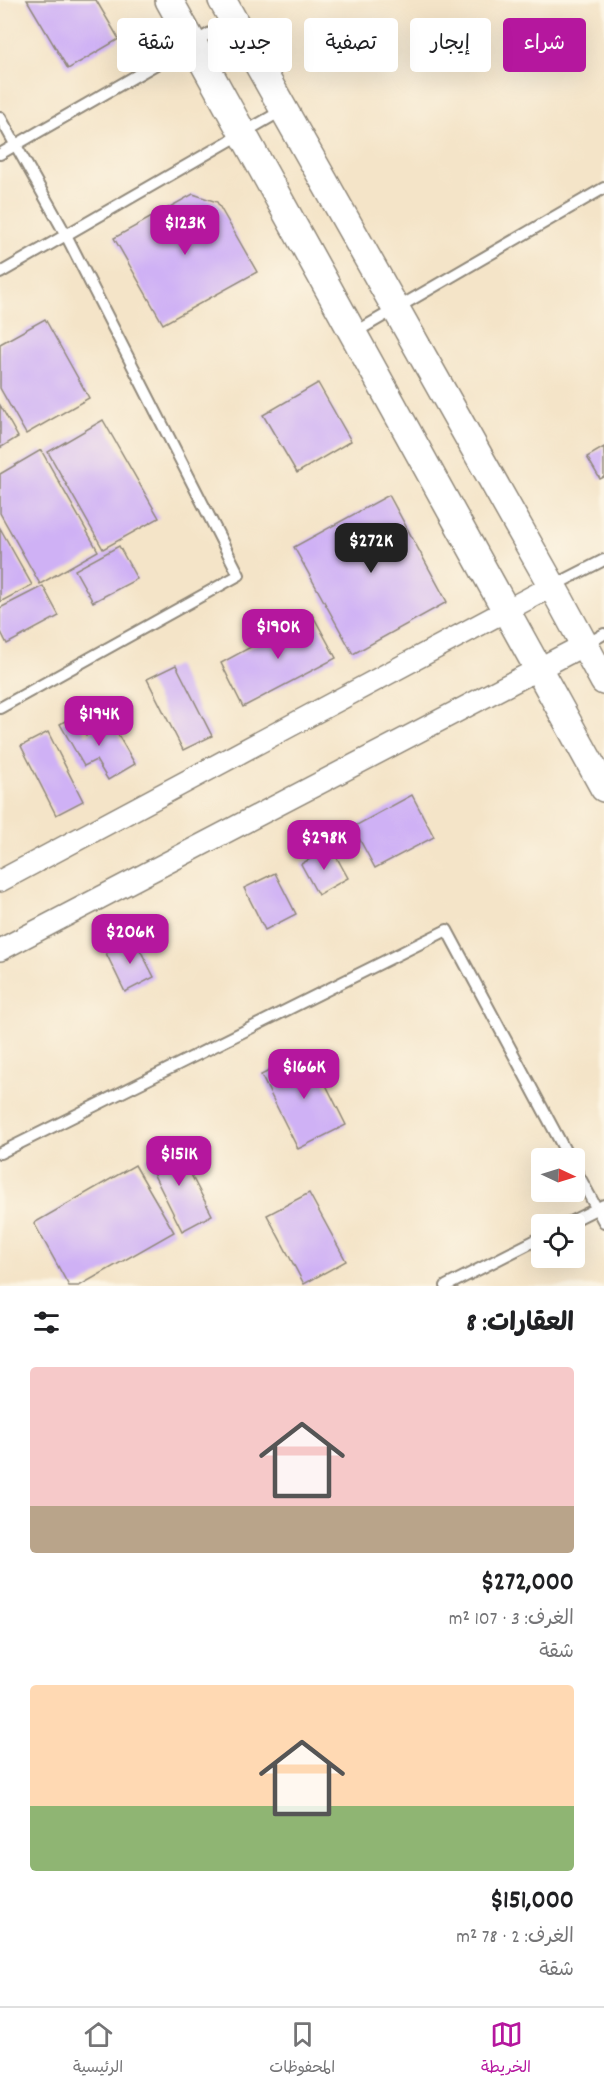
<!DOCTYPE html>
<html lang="ar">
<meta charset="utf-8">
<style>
body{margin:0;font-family:Dekko,"Playpen Sans Arabic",sans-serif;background:#f6f6f6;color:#202124;direction:rtl;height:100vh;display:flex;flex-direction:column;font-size:22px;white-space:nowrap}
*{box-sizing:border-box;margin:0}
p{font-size:20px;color:#757577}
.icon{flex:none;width:33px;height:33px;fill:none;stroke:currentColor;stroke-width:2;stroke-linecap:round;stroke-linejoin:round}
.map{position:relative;height:1286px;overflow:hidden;direction:ltr}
.panel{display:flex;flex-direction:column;background:#fff;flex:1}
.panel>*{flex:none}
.top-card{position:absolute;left:18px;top:18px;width:568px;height:54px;direction:rtl;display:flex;gap:12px}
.needle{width:39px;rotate:94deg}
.tools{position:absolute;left:531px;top:1148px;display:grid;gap:12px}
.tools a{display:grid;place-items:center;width:54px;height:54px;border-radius:6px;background:#fff;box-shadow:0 6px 24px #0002;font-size:30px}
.price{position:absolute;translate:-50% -51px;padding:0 14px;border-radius:12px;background:#b5179e;color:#fff;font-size:20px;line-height:39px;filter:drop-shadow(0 2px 3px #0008)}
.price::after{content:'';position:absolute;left:50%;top:36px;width:18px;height:14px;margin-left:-9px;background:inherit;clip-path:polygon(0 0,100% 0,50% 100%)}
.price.active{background:#222;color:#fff}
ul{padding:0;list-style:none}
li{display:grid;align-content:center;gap:12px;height:318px;padding:0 30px}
li span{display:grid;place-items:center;height:186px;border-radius:6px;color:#555}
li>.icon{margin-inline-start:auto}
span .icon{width:108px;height:108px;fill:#fffc;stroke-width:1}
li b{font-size:26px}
h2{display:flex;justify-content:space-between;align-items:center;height:72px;padding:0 30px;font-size:26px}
.tag{padding:0 21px;border-radius:6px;background:#fff;box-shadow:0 6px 24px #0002;font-size:21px;line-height:54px}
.tag.active{background:#b5179e;color:#fff}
.menu{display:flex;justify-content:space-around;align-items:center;height:84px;border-top:2px solid #e0e0e0;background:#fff;font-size:16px;color:#757577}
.menu a{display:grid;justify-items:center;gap:3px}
.menu .active{color:#b5179e}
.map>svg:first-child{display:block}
</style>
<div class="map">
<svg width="604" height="1286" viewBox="0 0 604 1286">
<rect width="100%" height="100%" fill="#fcf5e5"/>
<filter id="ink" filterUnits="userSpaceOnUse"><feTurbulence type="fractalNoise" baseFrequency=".0167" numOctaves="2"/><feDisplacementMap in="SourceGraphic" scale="12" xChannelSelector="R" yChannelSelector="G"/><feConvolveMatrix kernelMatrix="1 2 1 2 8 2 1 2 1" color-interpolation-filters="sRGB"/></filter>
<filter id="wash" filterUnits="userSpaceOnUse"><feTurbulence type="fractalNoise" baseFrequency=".008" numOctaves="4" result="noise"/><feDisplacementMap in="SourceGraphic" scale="24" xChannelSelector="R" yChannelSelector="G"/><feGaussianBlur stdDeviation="1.35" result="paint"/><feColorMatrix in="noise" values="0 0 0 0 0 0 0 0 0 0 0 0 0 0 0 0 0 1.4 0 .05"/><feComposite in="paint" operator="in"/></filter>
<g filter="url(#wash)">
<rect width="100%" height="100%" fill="#f4e4c8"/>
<g id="blocks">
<g fill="#cfb1f5">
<path d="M27,0H96L119,39L68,69Z"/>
<path d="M193,194L217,202L257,272L163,324L114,238Z"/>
<path d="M45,319L89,398L26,434L0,388V344Z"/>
<path d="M318,383L351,441L297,473L263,415Z"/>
<path d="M0,405L18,437L0,448Z"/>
<path d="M103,420L159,518L103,549L48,452Z"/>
<path d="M604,447V477L600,479L587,457Z"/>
<path d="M41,450L98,551L40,584L0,513V474Z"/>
<path d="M389,495L447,602L353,654L294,547Z"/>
<path d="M0,528L32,585L0,602Z"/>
<path d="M119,546L137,579L93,602L75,570Z"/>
<path d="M43,586L59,616L7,644L0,630V608Z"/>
<path d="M312,614L336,658L243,707L221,663Z"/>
<path d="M176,665L212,736L183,750L147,679Z"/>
<path d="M75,715L86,735L110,721L135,764L108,780L96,760L84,766L60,724Z"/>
<path d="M48,732L83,801L56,815L21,746Z"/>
<path d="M412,795L434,837L375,868L353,827Z"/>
<path d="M331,847L348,878L318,895L301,864Z"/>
<path d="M275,873L296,914L265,930L244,888Z"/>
<path d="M134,938L154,977L125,992L106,953Z"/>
<path d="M309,1051L346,1125L298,1149L261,1075Z"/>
<path d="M175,1144L212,1215L182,1231L146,1159Z"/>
<path d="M135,1165L174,1232L79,1286H69L34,1223Z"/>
<path d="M309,1193L346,1261L304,1284L267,1215Z"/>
</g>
</g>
</g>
<g filter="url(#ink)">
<use href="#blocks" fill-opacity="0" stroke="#90887a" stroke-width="1.5"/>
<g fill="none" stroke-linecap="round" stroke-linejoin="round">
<g stroke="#90887a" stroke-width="14">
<g id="service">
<path d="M0,117L66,235L239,575L0,708"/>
<path d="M0,154L233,20"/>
<path d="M0,273L283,110"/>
<path d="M354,333L604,188"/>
<path d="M553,586L604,560"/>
<path d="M585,645L604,634"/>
<path d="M0,1153L447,930L569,1158"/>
<path d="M574,1167L604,1222"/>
<path d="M566,1224L604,1205"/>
<path d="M446,1286L542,1237"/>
</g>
</g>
<g stroke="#90887a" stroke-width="24">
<g id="minor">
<path d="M0,881L552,586"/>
<path d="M0,950L584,645"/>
</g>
</g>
<g stroke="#90887a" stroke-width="30">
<g id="tertiary">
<path d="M169,0L604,788"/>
<path d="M222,0L560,600L604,681"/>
</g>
</g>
<use href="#service" stroke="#fff" stroke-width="10"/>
<use href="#minor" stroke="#fff" stroke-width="21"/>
<use href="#tertiary" stroke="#fff" stroke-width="27"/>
</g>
</g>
</svg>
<div class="tools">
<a><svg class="needle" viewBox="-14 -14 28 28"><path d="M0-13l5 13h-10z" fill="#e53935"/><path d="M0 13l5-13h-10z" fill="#757577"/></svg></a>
<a><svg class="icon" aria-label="locate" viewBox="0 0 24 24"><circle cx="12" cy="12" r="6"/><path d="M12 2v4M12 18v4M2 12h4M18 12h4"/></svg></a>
</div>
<b class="price" style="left:185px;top:256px">$123K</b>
<b class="price active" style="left:371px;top:574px">$272K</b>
<b class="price" style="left:278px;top:660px">$190K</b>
<b class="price" style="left:99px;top:747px">$194K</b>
<b class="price" style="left:324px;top:871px">$298K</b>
<b class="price" style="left:130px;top:965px">$206K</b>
<b class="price" style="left:304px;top:1100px">$166K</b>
<b class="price" style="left:179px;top:1187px">$151K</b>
<div class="top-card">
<a class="tag active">شراء</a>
<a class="tag">إيجار</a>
<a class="tag">تصفية</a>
<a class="tag">جديد</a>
<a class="tag">شقة</a>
</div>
</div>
<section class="panel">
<h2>العقارات: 8<svg class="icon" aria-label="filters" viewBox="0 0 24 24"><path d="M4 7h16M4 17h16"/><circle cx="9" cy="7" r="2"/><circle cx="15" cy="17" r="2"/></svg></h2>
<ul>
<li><span style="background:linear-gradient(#f6c9c9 75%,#b9a48a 0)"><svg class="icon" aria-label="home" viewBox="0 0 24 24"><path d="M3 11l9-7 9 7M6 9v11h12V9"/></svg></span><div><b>$272,000</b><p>الغرف: 3 · 107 m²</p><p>شقة</p></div></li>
<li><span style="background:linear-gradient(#ffd9b3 65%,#8fb573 0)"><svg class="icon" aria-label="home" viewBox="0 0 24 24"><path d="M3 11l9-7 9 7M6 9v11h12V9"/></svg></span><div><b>$151,000</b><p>الغرف: 2 · 78 m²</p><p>شقة</p></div></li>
</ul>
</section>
<nav class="menu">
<a class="active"><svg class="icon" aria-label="map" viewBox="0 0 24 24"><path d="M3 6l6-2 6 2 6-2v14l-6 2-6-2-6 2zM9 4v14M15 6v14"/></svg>الخريطة</a>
<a><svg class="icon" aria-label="saved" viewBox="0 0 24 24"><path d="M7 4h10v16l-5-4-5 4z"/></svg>المحفوظات</a>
<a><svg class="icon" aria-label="home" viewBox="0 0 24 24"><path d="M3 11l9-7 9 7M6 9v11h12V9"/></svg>الرئيسية</a>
</nav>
